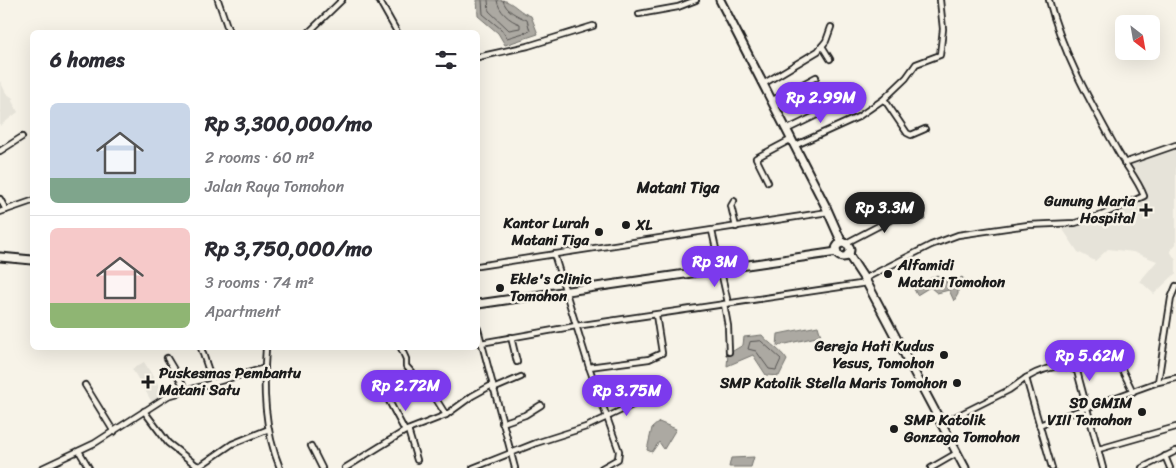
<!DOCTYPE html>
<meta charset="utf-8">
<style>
body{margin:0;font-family:Sriracha,sans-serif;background:#f2f2f3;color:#2b2b33;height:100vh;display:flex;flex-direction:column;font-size:19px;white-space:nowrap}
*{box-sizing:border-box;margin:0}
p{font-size:16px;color:#7c7c81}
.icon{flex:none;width:28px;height:28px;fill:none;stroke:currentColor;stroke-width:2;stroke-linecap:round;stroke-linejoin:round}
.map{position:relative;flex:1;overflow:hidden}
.panel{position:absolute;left:30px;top:30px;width:450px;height:320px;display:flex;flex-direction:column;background:#fff;border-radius:8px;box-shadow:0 5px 20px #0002}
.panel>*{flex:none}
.needle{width:32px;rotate:149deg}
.buttons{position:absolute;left:1115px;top:15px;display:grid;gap:10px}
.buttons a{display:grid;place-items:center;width:45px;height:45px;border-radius:8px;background:#fff;box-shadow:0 5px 20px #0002;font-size:25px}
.price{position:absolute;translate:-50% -42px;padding:0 11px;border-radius:18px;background:#7c3aed;color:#fff;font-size:16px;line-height:32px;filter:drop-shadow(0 1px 2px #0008)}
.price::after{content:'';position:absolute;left:50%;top:30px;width:15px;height:11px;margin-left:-8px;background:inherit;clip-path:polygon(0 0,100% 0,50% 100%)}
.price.current{background:#222;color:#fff}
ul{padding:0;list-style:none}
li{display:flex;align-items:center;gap:15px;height:125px;padding:0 20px}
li+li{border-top:1px solid #e1e1e2}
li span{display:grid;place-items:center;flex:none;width:140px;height:100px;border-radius:8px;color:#555}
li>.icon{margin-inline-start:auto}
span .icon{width:60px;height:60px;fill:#fffc;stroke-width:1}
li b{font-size:21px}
h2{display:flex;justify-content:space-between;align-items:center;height:60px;padding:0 20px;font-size:21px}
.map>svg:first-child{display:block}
</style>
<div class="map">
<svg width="1176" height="468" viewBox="0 0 1176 468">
<rect width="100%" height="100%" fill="#f7f3e8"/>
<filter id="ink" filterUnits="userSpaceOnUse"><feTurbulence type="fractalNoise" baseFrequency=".02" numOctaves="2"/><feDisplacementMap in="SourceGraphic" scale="10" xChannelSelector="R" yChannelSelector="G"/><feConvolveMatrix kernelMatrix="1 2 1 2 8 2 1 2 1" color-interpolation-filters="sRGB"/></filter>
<g filter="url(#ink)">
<g fill="#e6e3d9">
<path d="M0,81L6,93L13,98L12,101L18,112L0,126Z"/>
<path d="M1176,148V244L1170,251L1176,260V273L1154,294L1140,281L1157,261L1133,252L1108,249L1095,261L1078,252L1060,225L1088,222L1145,199L1130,164Z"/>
<path d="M144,362L164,394L152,402L132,369Z"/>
</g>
<g fill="#aca9a2" stroke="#72716c">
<path d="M477,0C486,0 498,0 506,1C516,5 519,12 531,16L538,34L505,45L498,33L478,16Z"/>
<path d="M937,275L950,284L962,277L965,280L958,287V294L954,301L949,290L937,293L930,287L917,295L913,287Z"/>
<path d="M818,326L821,336L777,346L778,334Z"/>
<path d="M762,335C770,345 780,349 787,360L779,376L766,375L753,355L727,366L728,354L743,345L744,337Z"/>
<path d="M659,422L676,429L664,449L659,442L652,452L647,450L652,428Z"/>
<path d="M754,457L751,467H729L731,458Z"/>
</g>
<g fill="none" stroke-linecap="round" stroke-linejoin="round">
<g stroke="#565452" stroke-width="1">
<path d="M482,0L483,14L501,29L507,38L530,31L527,20C518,16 505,11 503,0"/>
<path d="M488,0L489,11L509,30L520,28V24C510,21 498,11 497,0"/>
<path d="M761,341L781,359L776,370L769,369L756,351L748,349L750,342Z"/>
</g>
<g stroke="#1c1c1c" stroke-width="8">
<g id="minor">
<path d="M218,0L229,32"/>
<path d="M379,0L397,32"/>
<path d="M639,14L678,7L696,0"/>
<path d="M309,32L342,0"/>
<path d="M822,46L830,59"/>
<path d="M478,57L528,46L593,26"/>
<path d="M763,84L818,51L826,41L831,27"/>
<path d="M884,99L907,133L911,135L925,129"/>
<path d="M771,101L816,77"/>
<path d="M786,130L848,100"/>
<path d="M794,146L858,117L884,99L906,78L916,64L940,55L943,29L940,0"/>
<path d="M0,151L22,137"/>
<path d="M1124,163L1176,145"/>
<path d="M768,182L756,158L790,140"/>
<path d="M0,199L6,210"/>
<path d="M734,201L731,206L736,227"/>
<path d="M0,212L32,201"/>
<path d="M712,231L728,303"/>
<path d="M846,243L892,219L922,217"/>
<path d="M554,254L589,367L619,451L618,459L602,468"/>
<path d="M478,266L828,212"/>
<path d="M864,279L931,245L958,235L1028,225L1075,223L1102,215L1144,196C1138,180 1125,165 1117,150C1091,103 1062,52 1049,0"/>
<path d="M724,304L728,326L729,352"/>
<path d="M478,329L515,468"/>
<path d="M511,337L517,362"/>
<path d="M481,343L576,326L867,283"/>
<path d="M201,348L213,383"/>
<path d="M266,348C263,388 264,429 280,468"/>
<path d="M401,348L406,359V366L436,399L446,415"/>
<path d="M1113,351L1133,392"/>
<path d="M167,358L186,390"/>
<path d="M589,367L649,359L662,353L656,315"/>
<path d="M1026,378C1040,370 1061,361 1077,371L1103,468"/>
<path d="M1158,382L1176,378"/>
<path d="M85,385L114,432"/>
<path d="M493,389L521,377"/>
<path d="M389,401L405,431"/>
<path d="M144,411L168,443L196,465L200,466L232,444L269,429"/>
<path d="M502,423L525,415L541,405"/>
<path d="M943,423L1009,390L1026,378L1052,468"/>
<path d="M1039,425L1158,382L1171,298L1176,286"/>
<path d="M408,430L417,460"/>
<path d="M311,446L322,468"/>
<path d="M1099,449L1176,427"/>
<path d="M79,451L89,468"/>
<path d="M1165,456L1170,468"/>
<path d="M42,468L95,443L168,396L265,368"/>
<path d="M345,468L405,431L446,415L472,396L492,385"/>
<path d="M473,468L536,443L586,427L641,401"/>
<path d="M931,468L957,453"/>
<path d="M1142,468L1176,451"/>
</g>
</g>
<g stroke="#1c1c1c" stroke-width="11">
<g id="trunk">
<path d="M720,0L826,207L842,243"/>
<circle cx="843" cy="250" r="7"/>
<path d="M848,254L867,283L965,468"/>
<path d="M0,257L32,260"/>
<path d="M478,304L837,252"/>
</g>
</g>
<use href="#minor" stroke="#f7f3e8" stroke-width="4.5"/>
<use href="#trunk" stroke="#f7f3e8" stroke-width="7"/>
</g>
</g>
<g fill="#1c1c1c" stroke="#f7f3e8" stroke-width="2">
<path d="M1143.5 202.5h5v5h5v5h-5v5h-5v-5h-5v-5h5z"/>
<circle cx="626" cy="225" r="5"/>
<circle cx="599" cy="232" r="5"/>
<circle cx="888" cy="274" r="5"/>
<circle cx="500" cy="288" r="5"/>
<circle cx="944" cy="355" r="5"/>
<path d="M145.5 374.5h5v5h5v5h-5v5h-5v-5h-5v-5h5z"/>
<circle cx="957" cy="383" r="5"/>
<circle cx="1142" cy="412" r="5"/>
<circle cx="894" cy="429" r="5"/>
</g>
<g text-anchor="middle" stroke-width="5" stroke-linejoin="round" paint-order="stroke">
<g font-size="15" font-weight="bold" fill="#1c1c1c" stroke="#f7f3e8" text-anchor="end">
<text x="1135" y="206">Gunung Maria<tspan x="1135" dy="17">Hospital</tspan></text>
<text x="589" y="228">Kantor Lurah<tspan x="589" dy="17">Matani Tiga</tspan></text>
<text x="636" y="230" text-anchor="start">XL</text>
<text x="898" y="270" text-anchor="start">Alfamidi<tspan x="898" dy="17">Matani Tomohon</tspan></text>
<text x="510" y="284" text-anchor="start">Ekle's Clinic<tspan x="510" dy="17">Tomohon</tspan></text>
<text x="934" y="351">Gereja Hati Kudus<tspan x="934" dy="17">Yesus, Tomohon</tspan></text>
<text x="159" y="378" text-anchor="start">Puskesmas Pembantu<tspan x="159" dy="17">Matani Satu</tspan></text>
<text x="947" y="388">SMP Katolik Stella Maris Tomohon</text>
<text x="1132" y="408">SD GMIM<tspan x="1132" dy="17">VIII Tomohon</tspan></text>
<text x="904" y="425" text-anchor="start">SMP Katolik<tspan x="904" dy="17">Gonzaga Tomohon</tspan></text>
</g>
<g font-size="16" font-weight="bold" fill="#1c1c1c" stroke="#f7f3e8">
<text x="678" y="193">Matani Tiga</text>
</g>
</g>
</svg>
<div class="buttons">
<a><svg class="needle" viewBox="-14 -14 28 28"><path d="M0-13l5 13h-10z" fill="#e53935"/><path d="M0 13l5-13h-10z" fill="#7c7c81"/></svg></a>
</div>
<b class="price" style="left:821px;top:124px">Rp 2.99M</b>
<b class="price current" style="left:885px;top:234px">Rp 3.3M</b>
<b class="price" style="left:715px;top:288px">Rp 3M</b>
<b class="price" style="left:1090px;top:382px">Rp 5.62M</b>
<b class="price" style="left:406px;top:412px">Rp 2.72M</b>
<b class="price" style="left:627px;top:417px">Rp 3.75M</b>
<section class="panel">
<h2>6 homes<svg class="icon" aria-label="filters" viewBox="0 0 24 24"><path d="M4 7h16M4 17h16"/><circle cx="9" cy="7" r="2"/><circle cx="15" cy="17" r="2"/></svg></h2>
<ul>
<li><span style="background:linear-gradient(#c9d6e8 75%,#7fa58c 0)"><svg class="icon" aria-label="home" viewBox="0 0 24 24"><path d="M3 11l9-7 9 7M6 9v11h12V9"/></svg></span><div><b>Rp 3,300,000/mo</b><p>2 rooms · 60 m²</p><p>Jalan Raya Tomohon</p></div></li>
<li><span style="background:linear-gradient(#f6c9c9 75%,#8fb573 0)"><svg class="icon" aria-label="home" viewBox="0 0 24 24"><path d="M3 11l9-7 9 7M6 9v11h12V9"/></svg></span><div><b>Rp 3,750,000/mo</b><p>3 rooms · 74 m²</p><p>Apartment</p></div></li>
</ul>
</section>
</div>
